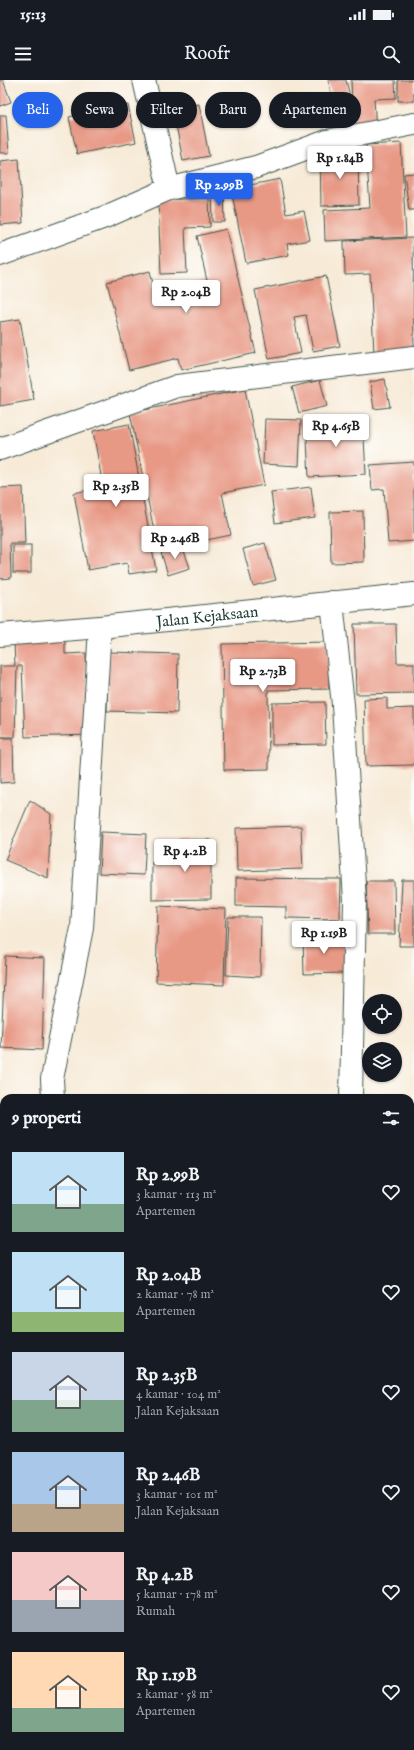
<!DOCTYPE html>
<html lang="id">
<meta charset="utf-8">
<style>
body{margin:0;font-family:"IM FELL English",serif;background:#242831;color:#f1f3f6;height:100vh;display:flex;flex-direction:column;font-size:15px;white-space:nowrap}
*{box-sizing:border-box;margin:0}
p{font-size:13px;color:#9ea1a6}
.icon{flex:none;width:22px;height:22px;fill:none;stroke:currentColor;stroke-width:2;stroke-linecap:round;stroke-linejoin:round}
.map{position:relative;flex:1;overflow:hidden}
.details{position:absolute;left:0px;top:1014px;width:414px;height:656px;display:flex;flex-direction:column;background:#171b24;border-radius:12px 12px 0 0;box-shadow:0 1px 3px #0004}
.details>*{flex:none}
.guide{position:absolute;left:12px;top:12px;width:390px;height:36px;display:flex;gap:8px}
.controls{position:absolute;left:362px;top:914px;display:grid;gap:8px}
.controls a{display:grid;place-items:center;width:40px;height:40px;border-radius:50%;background:#171b24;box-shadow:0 1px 3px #0004;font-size:20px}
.price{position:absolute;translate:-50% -34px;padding:0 9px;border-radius:4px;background:#fff;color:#222;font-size:13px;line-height:26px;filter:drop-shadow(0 1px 2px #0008)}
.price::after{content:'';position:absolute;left:50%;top:24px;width:12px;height:9px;margin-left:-6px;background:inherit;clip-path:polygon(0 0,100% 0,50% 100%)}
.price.active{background:#2563eb;color:#fff}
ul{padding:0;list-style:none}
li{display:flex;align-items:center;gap:12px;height:100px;padding:0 12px}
li span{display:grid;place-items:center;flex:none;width:112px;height:80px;border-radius:0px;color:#555}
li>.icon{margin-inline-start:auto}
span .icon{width:48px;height:48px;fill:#fffc;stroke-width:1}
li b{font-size:17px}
h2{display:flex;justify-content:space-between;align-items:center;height:48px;padding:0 12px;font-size:17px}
.tag{padding:0 14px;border-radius:18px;background:#171b24;box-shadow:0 1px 3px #0004;font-size:14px;line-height:36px}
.tag.active{background:#2563eb;color:#fff}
.status{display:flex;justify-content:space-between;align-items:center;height:28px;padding:0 20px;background:#171b24;direction:ltr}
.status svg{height:11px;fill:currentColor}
header{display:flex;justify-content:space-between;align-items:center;height:52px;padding:0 12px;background:#171b24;font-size:18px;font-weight:600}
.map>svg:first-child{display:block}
</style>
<div class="status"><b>15:13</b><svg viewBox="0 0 49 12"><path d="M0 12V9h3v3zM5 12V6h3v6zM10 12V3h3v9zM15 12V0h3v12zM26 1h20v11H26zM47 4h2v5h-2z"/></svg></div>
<header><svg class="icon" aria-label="menu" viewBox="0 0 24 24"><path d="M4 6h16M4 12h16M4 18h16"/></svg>Roofr<svg class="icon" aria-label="search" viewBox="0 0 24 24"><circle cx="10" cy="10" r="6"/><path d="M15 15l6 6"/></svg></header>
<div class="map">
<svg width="414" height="1670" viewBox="0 0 414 1670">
<rect width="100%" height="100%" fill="#fdfcf7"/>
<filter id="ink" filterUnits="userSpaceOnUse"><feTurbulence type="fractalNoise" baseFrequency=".025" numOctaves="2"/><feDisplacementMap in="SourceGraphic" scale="8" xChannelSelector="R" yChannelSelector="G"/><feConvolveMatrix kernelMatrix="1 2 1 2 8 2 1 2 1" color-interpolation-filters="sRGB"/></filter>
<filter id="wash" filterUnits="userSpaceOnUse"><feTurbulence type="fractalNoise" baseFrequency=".012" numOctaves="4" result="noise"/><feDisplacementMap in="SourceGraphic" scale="16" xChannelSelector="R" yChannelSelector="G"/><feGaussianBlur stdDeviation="0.9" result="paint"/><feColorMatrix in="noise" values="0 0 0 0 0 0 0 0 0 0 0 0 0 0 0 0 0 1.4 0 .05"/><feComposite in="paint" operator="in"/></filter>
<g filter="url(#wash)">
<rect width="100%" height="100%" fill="#f7ead7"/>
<g id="blocks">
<g fill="#e89986">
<path d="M0,0H3L11,22L0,26Z"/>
<path d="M328,0H346L351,21L334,24Z"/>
<path d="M351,0H395L396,18L374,19L376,49L353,50Z"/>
<rect x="398" y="0" width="16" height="21"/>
<path d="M199,24L209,76L183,81L173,29Z"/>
<path d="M128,25L136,62L77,74L69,37Z"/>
<path d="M0,35H6L9,73H0Z"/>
<path d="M401,63L406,157L325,161L324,130L370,128L366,65Z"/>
<path d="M358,73L359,125L321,126L320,74Z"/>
<path d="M19,79L23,143L0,145V81Z"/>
<path d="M414,93V130H409L404,94Z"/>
<path d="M280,99L286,134L304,131L310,160L287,164L289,175L246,183L231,109Z"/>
<path d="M224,111L225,142H213L212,112Z"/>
<path d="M209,118L210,147L185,148L187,193L161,194L158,120Z"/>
<path d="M226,149L256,273L181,290L178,278L129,290L107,202L150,191L158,226L179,221L176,209L207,201L197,156Z"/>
<path d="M413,158L414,271L374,273L370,194L345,195L344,161Z"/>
<path d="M326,196L340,266L313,271L306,235L294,237L301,273L269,279L255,210Z"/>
<path d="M20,239L34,320L0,326V242Z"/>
<path d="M385,299L390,327L374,329L370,302Z"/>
<path d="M320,300L327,326L299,333L292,307Z"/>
<path d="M245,309L264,405L222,413L231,455L158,470L130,333Z"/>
<path d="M265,339L301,340L299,386L263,384Z"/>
<path d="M363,340L366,394L309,397L306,343Z"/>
<path d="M129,344L156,490L129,494L127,483L88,490L74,413L103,407L93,351Z"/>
<path d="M414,382V461L388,463L384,409L372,410L370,385Z"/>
<path d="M23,407L25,463H10L11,498L0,499V408Z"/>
<path d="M311,407L315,438L275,443L271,412Z"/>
<path d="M363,431L364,482L331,483L330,432Z"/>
<path d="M265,463L276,500L253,506L243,469Z"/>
<rect x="13" y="465" width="18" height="28"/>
<path d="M182,465L190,488L168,495L161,472Z"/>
<path d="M354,544H396L397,583H414V613L356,614Z"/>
<path d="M65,560V574L86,573L89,655L25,657L22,586H17L15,657H0V586H15L14,562Z"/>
<path d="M329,562V609L268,610L269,689L224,690L222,564Z"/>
<path d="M109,572L178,574L177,633L107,631Z"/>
<path d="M387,618V629L414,628V685L366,686L364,619Z"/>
<path d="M325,622L326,664L272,665V623Z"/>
<path d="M0,658H13L14,702L0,703Z"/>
<path d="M30,720L51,734L48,798L5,780Z"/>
<path d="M301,746L303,789L237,791L236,748Z"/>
<path d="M101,752L146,754L144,795L99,793Z"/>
<path d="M178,760H211V819L152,820V782H178Z"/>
<path d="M236,798L341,799L340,839L286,838V827L236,826Z"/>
<path d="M402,800H414V866H399Z"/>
<path d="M366,801H394L395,854H368Z"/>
<path d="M158,826L226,829L224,905L156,902Z"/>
<path d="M228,837H261L260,897L226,895Z"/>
<path d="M344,856L346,893L304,894L303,857Z"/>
<path d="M5,876L45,878L42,970L1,968Z"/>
<rect x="410" y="1023" width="4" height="34"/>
<rect x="410" y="1132" width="4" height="43"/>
<rect x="0" y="1180" width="4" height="72"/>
<path d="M414,1285V1313L410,1309V1289Z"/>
<path d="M410,1488H414V1521L410,1522Z"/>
<path d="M410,1644H414V1655L410,1656Z"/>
<rect x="241" y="1666" width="118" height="4"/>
</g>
</g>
</g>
<g filter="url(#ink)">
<use href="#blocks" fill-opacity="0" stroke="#3f574c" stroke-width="1"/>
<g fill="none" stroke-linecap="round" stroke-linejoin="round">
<g stroke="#3f574c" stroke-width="24">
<g id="street">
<path d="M144,0L169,109"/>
<path d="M0,175L105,137L169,109L256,87L327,61L414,44"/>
<path d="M0,369L177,306L414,277"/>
<path d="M332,522L343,625L355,821L351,1018"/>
<path id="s1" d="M0,555L100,547L414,514"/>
<path d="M53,1018L52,999L82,848L100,547"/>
<path d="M0,1158L4,1157"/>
<path d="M0,1302H4"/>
<path d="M410,1320L414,1326"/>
<path d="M0,1578H4"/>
</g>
</g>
<use href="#street" stroke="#fff" stroke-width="22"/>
</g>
</g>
<g text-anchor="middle" stroke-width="3" stroke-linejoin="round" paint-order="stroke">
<g font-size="16" fill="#1f3d34" stroke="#fdfcf7">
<text dy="6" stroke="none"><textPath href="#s1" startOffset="208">Jalan Kejaksaan</textPath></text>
</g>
</g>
</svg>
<div class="controls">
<a><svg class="icon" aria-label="locate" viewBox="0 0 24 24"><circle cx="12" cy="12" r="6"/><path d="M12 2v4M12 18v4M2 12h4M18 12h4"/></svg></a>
<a><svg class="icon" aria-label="layers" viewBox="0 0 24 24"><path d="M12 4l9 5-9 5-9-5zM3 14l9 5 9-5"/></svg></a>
</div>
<b class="price" style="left:340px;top:100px">Rp 1.84B</b>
<b class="price active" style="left:219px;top:127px">Rp 2.99B</b>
<b class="price" style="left:186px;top:234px">Rp 2.04B</b>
<b class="price" style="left:336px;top:368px">Rp 4.65B</b>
<b class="price" style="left:116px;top:428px">Rp 2.35B</b>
<b class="price" style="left:175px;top:480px">Rp 2.46B</b>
<b class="price" style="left:263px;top:613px">Rp 2.73B</b>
<b class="price" style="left:185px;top:793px">Rp 4.2B</b>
<b class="price" style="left:324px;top:875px">Rp 1.19B</b>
<div class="guide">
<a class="tag active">Beli</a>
<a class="tag">Sewa</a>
<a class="tag">Filter</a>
<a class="tag">Baru</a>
<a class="tag">Apartemen</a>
</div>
<section class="details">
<h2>9 properti<svg class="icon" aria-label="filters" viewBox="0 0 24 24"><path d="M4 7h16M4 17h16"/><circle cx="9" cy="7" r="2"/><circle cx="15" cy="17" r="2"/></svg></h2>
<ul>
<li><span style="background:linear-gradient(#bfe0f5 65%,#7fa58c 0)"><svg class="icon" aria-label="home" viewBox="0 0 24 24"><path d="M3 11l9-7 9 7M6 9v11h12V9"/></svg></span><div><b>Rp 2.99B</b><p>3 kamar · 113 m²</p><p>Apartemen</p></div><svg class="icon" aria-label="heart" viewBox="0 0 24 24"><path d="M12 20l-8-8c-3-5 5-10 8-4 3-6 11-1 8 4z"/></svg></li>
<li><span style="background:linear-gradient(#bfe0f5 75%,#8fb573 0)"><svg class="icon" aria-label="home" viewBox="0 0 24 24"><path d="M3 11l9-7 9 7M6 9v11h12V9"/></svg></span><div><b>Rp 2.04B</b><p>2 kamar · 78 m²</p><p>Apartemen</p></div><svg class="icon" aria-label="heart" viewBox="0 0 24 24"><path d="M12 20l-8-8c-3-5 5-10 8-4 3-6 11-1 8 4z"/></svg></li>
<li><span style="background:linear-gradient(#c9d6e8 60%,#7fa58c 0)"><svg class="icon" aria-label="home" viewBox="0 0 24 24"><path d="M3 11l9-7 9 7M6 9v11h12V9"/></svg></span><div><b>Rp 2.35B</b><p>4 kamar · 104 m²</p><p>Jalan Kejaksaan</p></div><svg class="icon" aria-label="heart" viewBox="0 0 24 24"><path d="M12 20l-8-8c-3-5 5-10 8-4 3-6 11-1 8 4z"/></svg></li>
<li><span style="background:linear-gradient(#a9c7e8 65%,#b9a48a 0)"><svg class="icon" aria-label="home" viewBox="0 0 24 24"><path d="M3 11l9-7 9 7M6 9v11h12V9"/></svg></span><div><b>Rp 2.46B</b><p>3 kamar · 101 m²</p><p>Jalan Kejaksaan</p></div><svg class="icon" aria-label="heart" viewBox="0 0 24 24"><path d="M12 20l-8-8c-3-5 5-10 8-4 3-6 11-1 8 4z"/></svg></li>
<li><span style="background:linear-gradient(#f6c9c9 60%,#9aa5b1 0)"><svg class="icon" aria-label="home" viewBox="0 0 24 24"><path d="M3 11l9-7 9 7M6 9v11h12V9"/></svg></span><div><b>Rp 4.2B</b><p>5 kamar · 178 m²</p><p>Rumah</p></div><svg class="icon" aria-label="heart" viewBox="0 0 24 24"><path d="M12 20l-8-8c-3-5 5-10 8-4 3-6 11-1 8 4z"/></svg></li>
<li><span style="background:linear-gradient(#ffd9b3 70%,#7fa58c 0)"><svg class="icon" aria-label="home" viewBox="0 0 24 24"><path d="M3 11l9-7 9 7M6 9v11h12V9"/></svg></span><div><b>Rp 1.19B</b><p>2 kamar · 58 m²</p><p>Apartemen</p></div><svg class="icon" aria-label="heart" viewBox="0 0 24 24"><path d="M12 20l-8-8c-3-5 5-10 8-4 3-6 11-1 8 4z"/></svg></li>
</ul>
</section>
</div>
